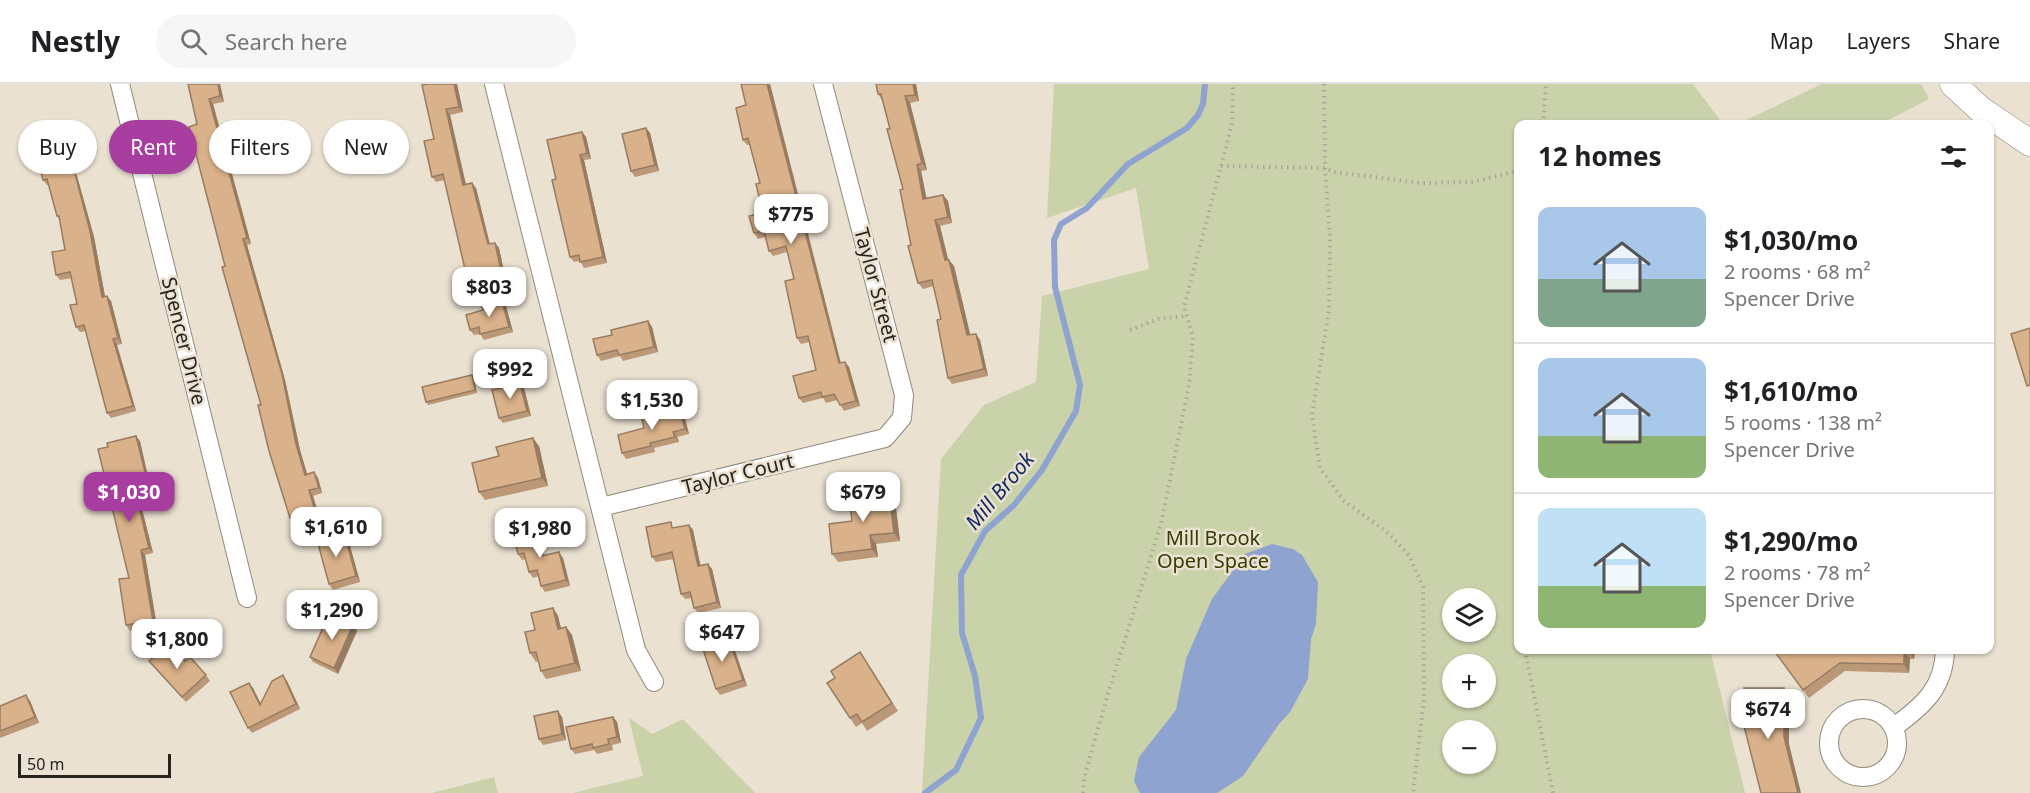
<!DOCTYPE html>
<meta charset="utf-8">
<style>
body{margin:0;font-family:"Noto Sans",sans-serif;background:#f6f6f6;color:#202124;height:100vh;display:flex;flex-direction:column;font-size:22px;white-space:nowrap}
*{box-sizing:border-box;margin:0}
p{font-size:20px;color:#757577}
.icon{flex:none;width:33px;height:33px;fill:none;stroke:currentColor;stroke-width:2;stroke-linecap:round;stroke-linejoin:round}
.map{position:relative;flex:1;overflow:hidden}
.side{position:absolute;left:1514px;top:36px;width:480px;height:534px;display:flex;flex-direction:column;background:#fff;border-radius:12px;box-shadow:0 2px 4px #0004}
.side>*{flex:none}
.hud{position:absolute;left:18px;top:36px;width:570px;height:54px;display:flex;gap:12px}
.fabs{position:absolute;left:1442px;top:504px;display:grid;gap:12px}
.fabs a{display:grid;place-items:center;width:54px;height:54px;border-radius:50%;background:#fff;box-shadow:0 2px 4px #0004;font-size:30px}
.scale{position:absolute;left:18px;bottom:15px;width:153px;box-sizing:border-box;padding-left:6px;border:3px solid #27241e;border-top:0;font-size:16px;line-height:21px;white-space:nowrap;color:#27241e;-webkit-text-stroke:4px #eae1d1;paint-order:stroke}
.price{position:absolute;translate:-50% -51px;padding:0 14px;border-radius:12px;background:#fff;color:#222;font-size:20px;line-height:39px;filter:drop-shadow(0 2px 3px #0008)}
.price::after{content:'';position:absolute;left:50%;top:36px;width:18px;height:14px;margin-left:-9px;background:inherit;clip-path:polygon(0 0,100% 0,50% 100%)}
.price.on{background:#a73d9e;color:#fff}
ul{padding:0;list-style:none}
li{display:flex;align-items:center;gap:18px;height:150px;padding:0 24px}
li+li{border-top:2px solid #e0e0e0}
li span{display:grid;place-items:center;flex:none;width:168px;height:120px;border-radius:12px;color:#555}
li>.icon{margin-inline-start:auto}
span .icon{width:72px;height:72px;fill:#fffc;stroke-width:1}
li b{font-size:26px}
h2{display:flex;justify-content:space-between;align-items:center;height:72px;padding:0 24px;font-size:26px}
.tag{padding:0 21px;border-radius:27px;background:#fff;box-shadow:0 2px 4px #0004;font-size:21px;line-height:54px}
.tag.on{background:#a73d9e;color:#fff}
header{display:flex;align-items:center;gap:36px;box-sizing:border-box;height:84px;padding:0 30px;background:#fff;border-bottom:2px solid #e0e0e0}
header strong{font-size:28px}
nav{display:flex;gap:33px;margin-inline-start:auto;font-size:21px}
.search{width:420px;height:54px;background:#f6f6f6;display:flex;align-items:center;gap:15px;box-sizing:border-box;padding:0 21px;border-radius:33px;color:#757577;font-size:22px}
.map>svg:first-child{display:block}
</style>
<header>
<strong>Nestly</strong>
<div class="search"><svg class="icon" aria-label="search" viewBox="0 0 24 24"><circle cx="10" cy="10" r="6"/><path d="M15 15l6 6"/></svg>Search here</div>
<nav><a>Map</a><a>Layers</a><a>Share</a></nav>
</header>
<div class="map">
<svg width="2030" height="709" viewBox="0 0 2030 709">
<rect width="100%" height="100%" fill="#eae1d1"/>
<g fill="#c9d2a9" fill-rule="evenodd">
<path d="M1054,0H1693L1723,40H1518V566H1710L1745,709H922L941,375L984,321L1036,298L1042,212L1149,185L1136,104L1047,134ZM1452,514H1485V548H1452ZM1452,580H1485V614H1452ZM1452,646H1485V680H1452Z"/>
<path d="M1822,0H1921L1929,15L1881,40H1738Z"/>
<path d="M629,634L652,650L683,635L755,709H573L643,692Z"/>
<path d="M494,693L498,709H432Z"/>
</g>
<path fill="#8ea3d0" d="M1272,460L1293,465L1302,471L1318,498L1316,540L1311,555L1308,595L1290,628L1279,640L1243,692L1217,709H1140L1134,697L1139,673L1176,626L1186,575L1212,515L1245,470Z"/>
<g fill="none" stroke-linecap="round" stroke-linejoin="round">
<path stroke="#8ea3d0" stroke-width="6" d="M925,709L956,686L981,634L975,592L962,549L961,491L985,447L1014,421L1042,386L1076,327L1080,301L1055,203L1054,156L1061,140L1087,124L1128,80L1187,44L1198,31L1203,20L1205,0"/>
<g stroke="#91897a" stroke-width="20">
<g id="street">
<path d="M120,0L247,514"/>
<path d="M494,0L636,566L654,598"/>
<path d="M601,423L885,354L902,334L904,311L823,0"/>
<circle cx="1863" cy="659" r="34"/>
<path d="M1894,643C1923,622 1944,604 1945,566"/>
</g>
</g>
<g stroke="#91897a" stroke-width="27">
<path id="secondary" d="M1953,0L1980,25L2030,59"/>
</g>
<g stroke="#ada699" stroke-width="4" stroke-dasharray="1.5 4.5" stroke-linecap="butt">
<path d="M1324,0L1325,84L1330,155L1329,226L1312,331L1320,384L1344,417L1387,448L1409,471L1423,503L1424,615L1413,709"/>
<path d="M1543,40L1546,0"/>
<path d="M1221,82L1325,84L1334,88L1420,99L1472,98L1518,87"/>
<path d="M1130,246L1158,235L1187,232"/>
<path d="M1525,566L1553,709"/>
<path d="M1083,709L1084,694L1107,613L1161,440L1189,301L1193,253L1184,223L1232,40L1233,0"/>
</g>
<use href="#street" stroke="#fff" stroke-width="18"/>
<use href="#secondary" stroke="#fff" stroke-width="26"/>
</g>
<g fill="#bb9877">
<path d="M188,0H220L224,18L213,20L251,160L247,161L285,296L300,366L307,390L314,388L318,394L322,409L313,412L319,432L294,439L290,434L225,182L197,40Z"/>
<path d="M457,0L463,28L450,31L466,100L476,104L490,160L495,159L499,164L505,192L470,200L467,194L445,96L436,98L432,93L434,55Z"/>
<path d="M770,0L841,279L845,278L849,283L860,322L844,327L837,316L826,319L823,314L803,319L799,314L816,286L809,258L801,260L797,254L794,195L787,168L773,172L769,167L765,153L758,155L754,149L763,129L760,99L750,60L747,61L743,56L746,21Z"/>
<path d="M876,0H916L919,17L910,19L927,86L921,87L926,114L943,111L948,117L952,139L940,142L948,176L954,182L970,251L976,250L980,256L988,292L952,300L948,294L941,235L934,202L923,205L918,199L911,161L903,105L890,45L882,16L878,10Z"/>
<path d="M646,44L650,49L659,87L635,93L631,87Z"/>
<path d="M582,48L586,53L591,75L584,76L607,179L584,184L580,177L574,178L570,173L556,95Z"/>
<path d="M64,70L68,75L71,87L74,86L77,92L94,153L105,212L111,217L122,260L117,261L136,327L111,334L107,329L86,247L80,248L76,243L77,220L72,194L60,196L56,191L65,166L60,136L57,132L49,101H47L43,96Z"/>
<path d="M502,217L506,222L513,248L484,256L480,250L474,251L470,246L483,226Z"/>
<path d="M648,237L652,243L658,268L623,277L620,272L601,277L597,271L612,251Z"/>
<path d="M472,291L474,294L477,309L428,321L426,318Z"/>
<path d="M524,304L531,332L503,339L499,334Z"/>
<path d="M680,326L684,331L689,350L677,353L679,358L654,364L655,368L626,375L622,369L644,344Z"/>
<path d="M140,357L150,402L137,405L153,469L145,471L157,543L130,547L126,541L129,494L108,363Z"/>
<path d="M539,362L548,402L485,416L479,408Z"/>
<path d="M889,407L895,416L900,457L876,460L878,473L838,478L832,470L852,437Z"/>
<path d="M689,441L693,446L700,482L708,480L712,485L721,524L698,529L694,524L692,514L685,515L681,510L674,475L656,478L652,473L675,444Z"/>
<path d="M535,446L539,452L544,472L563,474L570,502L545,508L541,502L539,492L533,494L529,488L526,475L522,476L518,470Z"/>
<path d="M344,449L348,455L360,498L333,506L329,500Z"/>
<path d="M553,524L558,532L561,544L566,543L572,551L581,587L546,595L541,587L538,577L536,578L530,569L535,546Z"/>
<path d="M353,541L357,547L338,590L313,578L310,573Z"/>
<path d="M728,553L732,558L747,602L720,611L716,605Z"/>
<path d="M1915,566L1914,575H1910L1909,589L1845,587L1809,614L1781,577Z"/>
<path d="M860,568L898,627L867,647L862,639L856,643L850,634L835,594Z"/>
<path d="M149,577H185L206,591L210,597L186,618L153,582Z"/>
<path d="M287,597L300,625L252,649L248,644L253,604L260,619Z"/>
<path d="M30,617L39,639L0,654V622Z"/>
<path d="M562,633L566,656L543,661L539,655Z"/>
<path d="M613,633L617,638L621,659L612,661L613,666L597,670L594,666L575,670L571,665Z"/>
</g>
<g fill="#987c61">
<path d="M218,0H220L224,18L220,12Z"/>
<path d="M454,0H457L463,28L459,23Z"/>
<path d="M767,0H770L842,285L839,279Z"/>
<path d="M913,0H916L919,17L915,11Z"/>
<path d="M905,12L910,19L927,86L922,79Z"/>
<path d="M209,15L213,20L251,160L247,154Z"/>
<path d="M446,25L450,31L467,106L463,101Z"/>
<path d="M646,44L650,49L659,87L655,81Z"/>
<path d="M582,48L586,53L591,75L587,69Z"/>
<path d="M64,70L68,75L73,93L69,88Z"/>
<path d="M580,71L584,76L607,179L603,173Z"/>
<path d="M917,81L921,87L928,121L923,115Z"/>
<path d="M74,86L77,92L94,153L106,218L102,213Z"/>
<path d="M472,99L476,104L491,166L488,160Z"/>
<path d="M943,111L948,117L952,139L948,133Z"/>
<path d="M935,136L940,142L950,183L945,176Z"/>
<path d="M243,155L247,161L285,296L300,366L309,396L305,391L296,360Z"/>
<path d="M495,159L499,164L505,192L501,187Z"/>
<path d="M949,176L954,182L972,258L967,251Z"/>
<path d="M107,212L111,217L122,260L118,254Z"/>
<path d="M502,217L506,222L513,248L509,243Z"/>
<path d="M648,237L652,243L658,268L654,263Z"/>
<path d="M976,250L980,256L988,292L984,285Z"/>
<path d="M113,255L117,261L136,327L133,322Z"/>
<path d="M845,278L849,283L860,322L856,317Z"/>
<path d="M472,291L474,294L477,309L475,306Z"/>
<path d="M520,299L524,304L531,332L527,327Z"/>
<path d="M680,326L684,331L689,350L685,345Z"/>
<path d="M673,348L677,353L679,358L675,353Z"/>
<path d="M136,352L140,357L150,402L147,396Z"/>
<path d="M533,354L539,362L548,402L542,394Z"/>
<path d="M314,388L318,394L322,409L319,404Z"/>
<path d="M133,399L137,405L153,469L149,464Z"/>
<path d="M309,406L313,412L319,432L315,427Z"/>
<path d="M889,407L895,416L900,457L894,449Z"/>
<path d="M689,441L693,446L702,488L698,482Z"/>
<path d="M535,446L539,452L545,478L541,472Z"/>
<path d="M344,449L348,455L360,498L356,492Z"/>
<path d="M870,451L876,460L878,473L872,465Z"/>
<path d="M141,466L145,471L157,543L153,537Z"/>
<path d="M559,468L563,474L570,502L566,496Z"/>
<path d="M708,480L712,485L721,524L717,518Z"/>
<path d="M553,524L558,532L563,553L558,545Z"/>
<path d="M353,541L357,547L338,590L334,584Z"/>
<path d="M566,543L572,551L581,587L575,579Z"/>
<path d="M728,553L732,558L747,602L743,596Z"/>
<path d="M1909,566H1915L1914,575L1909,567Z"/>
<path d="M1904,567L1910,575L1909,589L1904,580Z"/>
<path d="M283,591L287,597L300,625L296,620Z"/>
<path d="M249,599L253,604L264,626L260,621Z"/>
<path d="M1784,604L1789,611V660L1801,709H1798L1784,653Z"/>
<path d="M26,611L30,617L39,639L35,633Z"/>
<path d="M558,627L562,633L566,656L562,650Z"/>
<path d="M613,633L617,638L621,659L617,653Z"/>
</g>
<g fill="#d9b18a" stroke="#987c61" stroke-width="1.5">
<path d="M188,0H218L220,12L209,15L247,154L243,155L282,290L296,360L305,391L314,388L319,404L309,406L315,427L290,434L269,367L258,321H261L222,183L225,182L189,43L197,40Z"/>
<path d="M427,0H454L459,23L446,25L463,101L472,99L488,160L495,159L501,187L467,194L443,90L432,93L424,57L434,55L422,1Z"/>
<path d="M741,0H767L839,279L845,278L856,317L840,321L834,310L822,313L821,308L799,314L793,292L816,286L808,252L797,254L785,197L794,195L786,162L769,167L764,147L754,149L749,132L763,129L756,100L760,99L748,54L743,56L736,24L746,21Z"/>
<path d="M876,0H913L915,11L905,12L922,79L917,81L923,115L943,111L948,133L935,136L945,176H949L967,251L976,250L984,285L948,294L937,236L941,235L932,196L918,199L908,162L911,161L900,106L903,105L887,45H890L881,10H878Z"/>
<path d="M646,44L655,81L631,87L622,50Z"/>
<path d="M582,48L587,69L580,71L603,173L580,178L579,171L570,173L552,96L556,95L547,56Z"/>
<path d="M64,70L69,88L74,86L90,147L102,213L107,212L118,254L113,255L133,322L107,329L84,241L76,243L70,221L77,220L70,188L56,191L52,168L65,166L59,132H57L47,95L43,96L38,77Z"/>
<path d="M502,217L509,243L480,250L479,243L470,246L466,231L483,226L482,222Z"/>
<path d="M648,237L654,263L619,271L617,266L597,271L593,255L612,251L611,246Z"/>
<path d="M2030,244V301L2027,302L2011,250Z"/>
<path d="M472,291L475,306L426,318L422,303Z"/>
<path d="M520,299L527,327L499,334L492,306Z"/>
<path d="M680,326L685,345L673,348L675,353L650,359L651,362L622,369L618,351L644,344L642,335Z"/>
<path d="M136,352L147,396L133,399L149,464L141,466L153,537L126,541L119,495L129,494L98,365L108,363L107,359Z"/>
<path d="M533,354L542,394L479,408L472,379L499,372L496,363Z"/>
<path d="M889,407L894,449L870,451L872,465L832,470L829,440L852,437L849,412Z"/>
<path d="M671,438L672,444L689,441L698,482L708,480L717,518L694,524L690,508L681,510L672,468L652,473L646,443Z"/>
<path d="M535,446L541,472L559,468L566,496L541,502L537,486L529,488L524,469L518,470L513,451Z"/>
<path d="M344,449L356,492L329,500L317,456Z"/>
<path d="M553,524L558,545L566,543L575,579L541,587L536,568L530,569L525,548L535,546L531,529Z"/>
<path d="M329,530L353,541L334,584L310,573Z"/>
<path d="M728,553L743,596L716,605L702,562Z"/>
<path d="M169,559L185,577L190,573L206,591L182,613L149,577Z"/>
<path d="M1779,566H1909V567H1904V580L1840,579L1803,606L1775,568Z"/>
<path d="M860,568L892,619L862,638L857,630L850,634L827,599L835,594L831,587Z"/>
<path d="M283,591L296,620L248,644L230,608L249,599L260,621L272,597Z"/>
<path d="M1744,604H1784V653L1798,709H1761L1744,642Z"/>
<path d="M26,611L35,633L0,647V622Z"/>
<path d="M558,627L562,650L539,655L534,632Z"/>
<path d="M613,633L617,653L608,655L609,660L593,664L592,660L571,665L566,643Z"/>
</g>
<g text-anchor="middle" stroke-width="5" stroke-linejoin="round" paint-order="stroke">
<g font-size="20" fill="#27241e" stroke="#eae1d1">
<text transform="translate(876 201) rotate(75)" y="7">Taylor Street</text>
<text transform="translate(184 257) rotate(76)" y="7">Spencer Drive</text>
<text transform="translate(738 390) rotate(-14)" y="7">Taylor Court</text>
</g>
<g font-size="20" fill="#353d00" stroke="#eae1d1">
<text x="1213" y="461">Mill Brook<tspan x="1213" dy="23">Open Space</tspan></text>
</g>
<g font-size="21" font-style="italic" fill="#162b61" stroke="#eae1d1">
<text transform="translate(1000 407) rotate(-50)" y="7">Mill Brook</text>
</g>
</g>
</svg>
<div class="fabs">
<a><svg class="icon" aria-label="layers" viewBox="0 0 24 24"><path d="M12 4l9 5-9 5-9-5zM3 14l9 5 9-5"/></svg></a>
<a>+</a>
<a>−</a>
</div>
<div class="scale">50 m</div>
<b class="price" style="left:791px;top:161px">$775</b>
<b class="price" style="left:489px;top:234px">$803</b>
<b class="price" style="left:510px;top:316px">$992</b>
<b class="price" style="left:652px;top:347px">$1,530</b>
<b class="price on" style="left:129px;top:439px">$1,030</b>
<b class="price" style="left:863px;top:439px">$679</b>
<b class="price" style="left:336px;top:474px">$1,610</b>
<b class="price" style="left:540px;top:475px">$1,980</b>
<b class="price" style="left:332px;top:557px">$1,290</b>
<b class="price" style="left:722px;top:579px">$647</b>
<b class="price" style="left:177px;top:586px">$1,800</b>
<b class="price" style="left:1768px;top:656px">$674</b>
<div class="hud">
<a class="tag">Buy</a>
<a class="tag on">Rent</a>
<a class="tag">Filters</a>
<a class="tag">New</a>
</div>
<section class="side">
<h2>12 homes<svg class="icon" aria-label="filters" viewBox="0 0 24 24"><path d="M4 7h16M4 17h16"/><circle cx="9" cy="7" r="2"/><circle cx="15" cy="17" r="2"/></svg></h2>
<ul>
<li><span style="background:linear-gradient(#a9c7e8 60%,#7fa58c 0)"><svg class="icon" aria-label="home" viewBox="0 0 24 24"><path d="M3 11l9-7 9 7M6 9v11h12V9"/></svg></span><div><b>$1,030/mo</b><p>2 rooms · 68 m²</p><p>Spencer Drive</p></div></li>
<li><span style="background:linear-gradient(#a9c7e8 65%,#8fb573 0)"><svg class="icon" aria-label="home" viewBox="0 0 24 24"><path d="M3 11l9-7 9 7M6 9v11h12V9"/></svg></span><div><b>$1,610/mo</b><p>5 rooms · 138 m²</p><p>Spencer Drive</p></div></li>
<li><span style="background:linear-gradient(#bfe0f5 65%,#8fb573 0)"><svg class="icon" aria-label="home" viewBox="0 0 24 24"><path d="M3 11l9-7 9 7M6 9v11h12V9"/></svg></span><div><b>$1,290/mo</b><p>2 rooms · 78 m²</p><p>Spencer Drive</p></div></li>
</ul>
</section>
</div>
